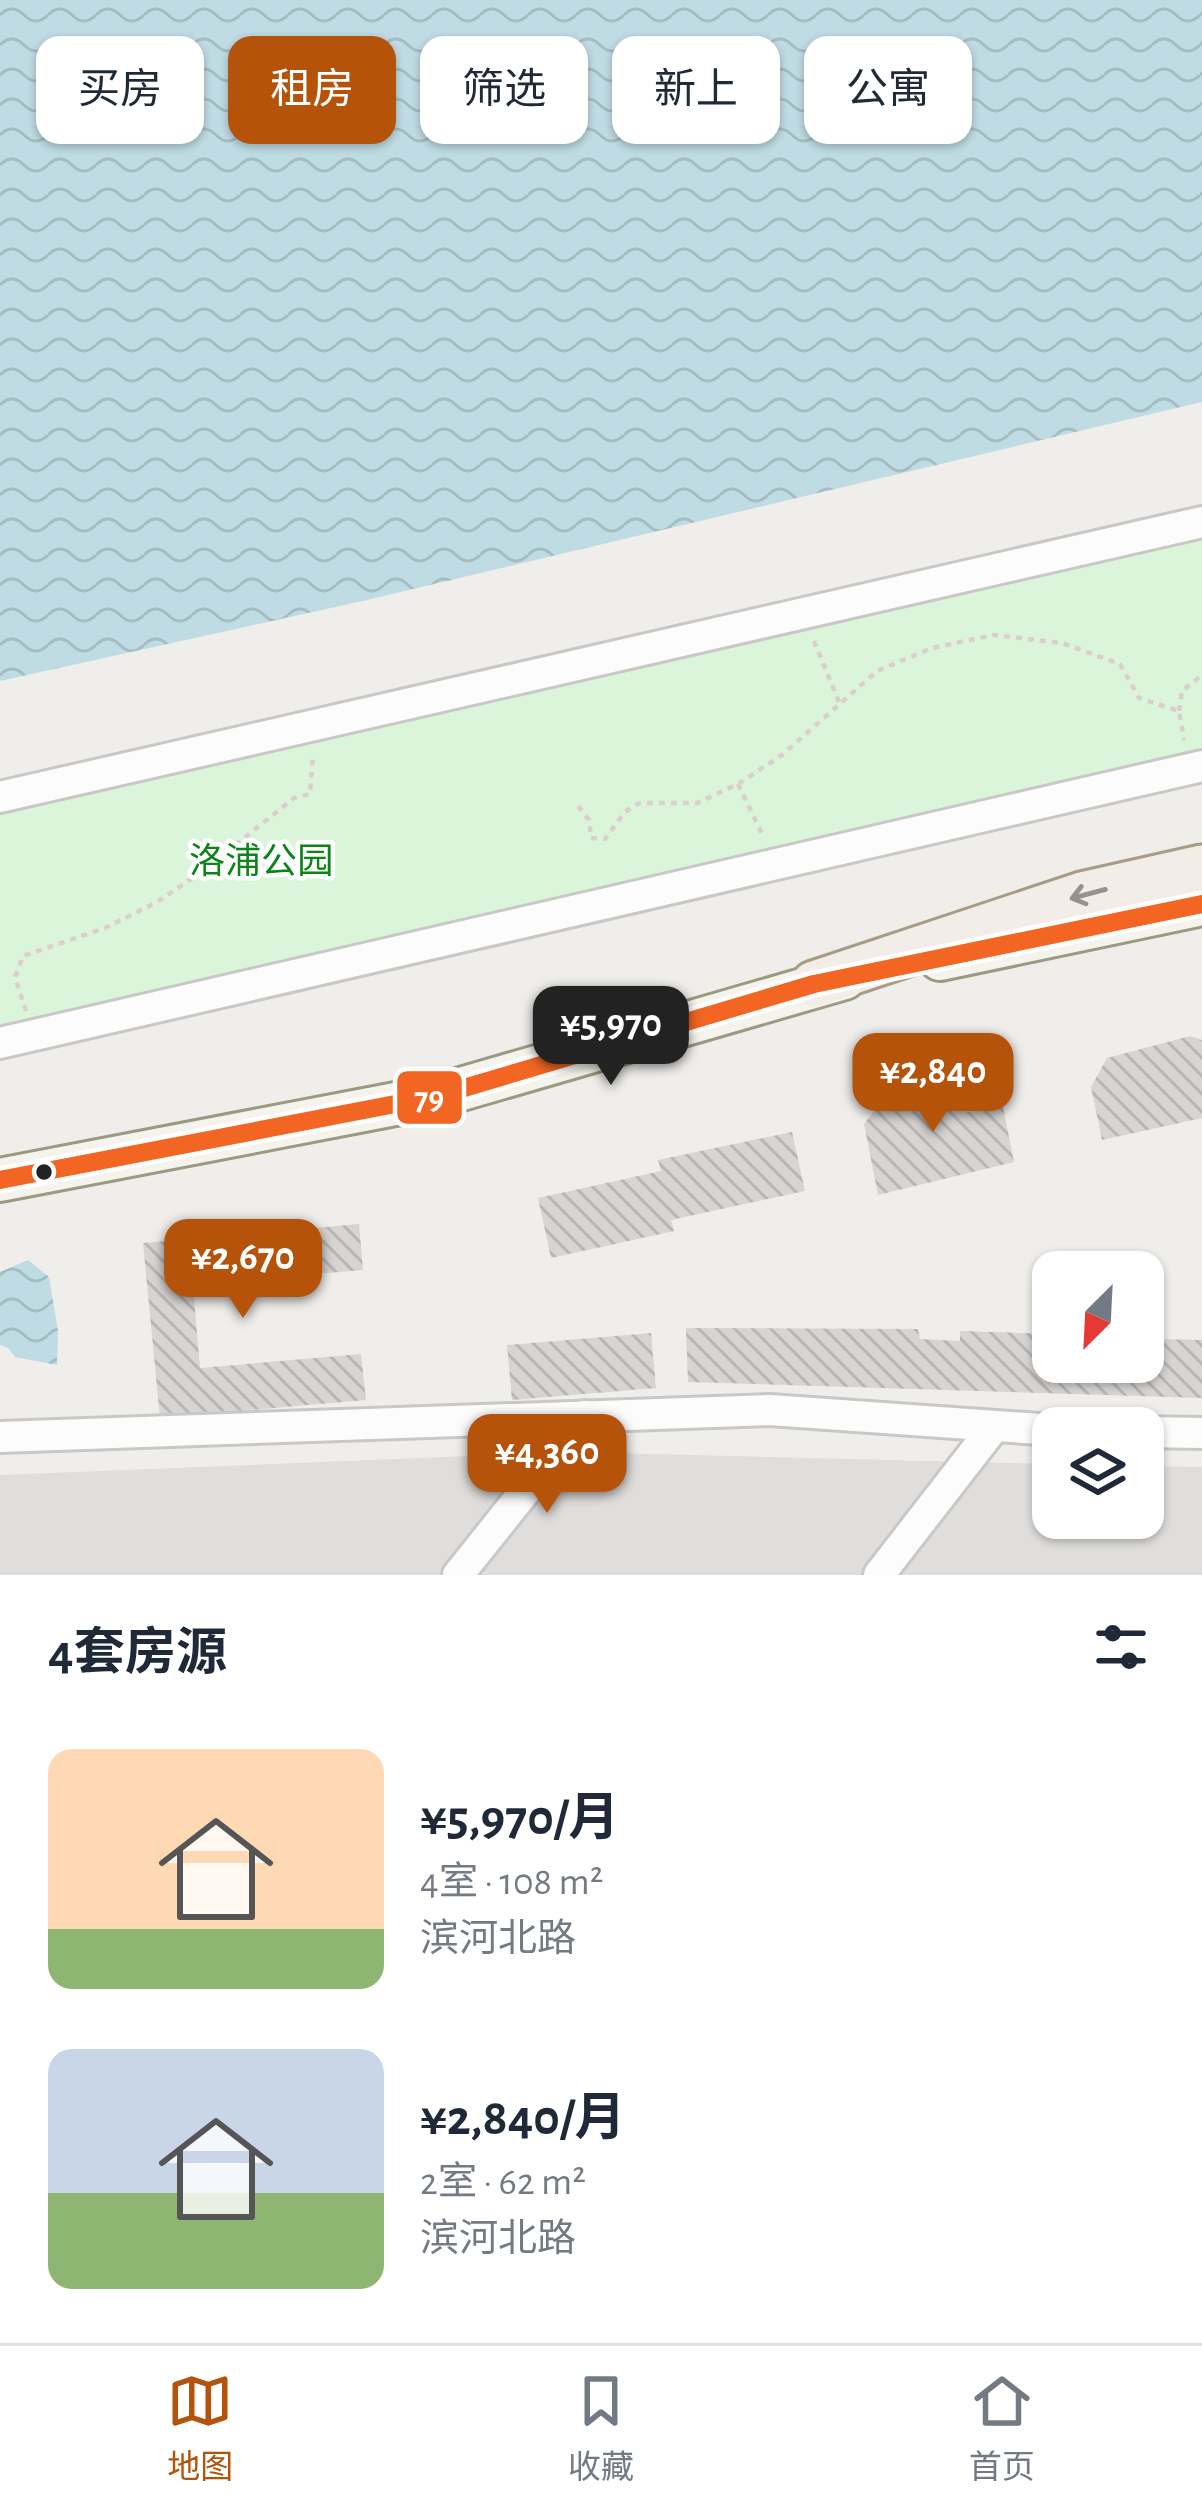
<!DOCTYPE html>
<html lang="zh">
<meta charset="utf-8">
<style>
body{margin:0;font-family:"Alegreya Sans","Noto Sans SC",sans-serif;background:#f6f6f7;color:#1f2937;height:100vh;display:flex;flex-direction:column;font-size:45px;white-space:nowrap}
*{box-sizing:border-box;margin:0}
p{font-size:39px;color:#747a83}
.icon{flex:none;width:66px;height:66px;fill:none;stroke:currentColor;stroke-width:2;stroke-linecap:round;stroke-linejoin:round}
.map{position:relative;height:1575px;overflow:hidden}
.sheet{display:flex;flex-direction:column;background:#fff;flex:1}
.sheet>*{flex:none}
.hud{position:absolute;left:36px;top:36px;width:1131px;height:108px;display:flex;gap:24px}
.needle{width:78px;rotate:204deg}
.buttons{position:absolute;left:1032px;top:1251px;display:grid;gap:24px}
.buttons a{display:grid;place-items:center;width:132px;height:132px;border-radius:24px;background:#fff;box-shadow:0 3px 9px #0004;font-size:60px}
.price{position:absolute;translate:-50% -102px;padding:0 27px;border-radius:24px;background:#b45309;color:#fff;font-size:39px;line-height:78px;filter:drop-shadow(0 3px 6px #0008)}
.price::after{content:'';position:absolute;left:50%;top:72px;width:36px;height:27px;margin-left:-18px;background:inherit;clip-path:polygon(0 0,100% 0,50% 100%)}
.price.active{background:#222;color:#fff}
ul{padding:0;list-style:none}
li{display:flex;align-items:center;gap:36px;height:300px;padding:0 48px}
li span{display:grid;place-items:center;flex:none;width:336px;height:240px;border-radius:24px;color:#555}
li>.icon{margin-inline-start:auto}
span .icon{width:144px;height:144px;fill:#fffc;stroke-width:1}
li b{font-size:51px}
h2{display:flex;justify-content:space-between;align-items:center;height:144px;padding:0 48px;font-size:51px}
.tag{padding:0 42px;border-radius:24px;background:#fff;box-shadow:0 3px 9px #0004;font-size:42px;line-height:108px}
.tag.active{background:#b45309;color:#fff}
.tab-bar{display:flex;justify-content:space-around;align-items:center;height:168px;border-top:3px solid #e0e1e3;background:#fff;font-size:33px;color:#747a83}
.tab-bar a{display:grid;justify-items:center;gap:6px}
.tab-bar .active{color:#b45309}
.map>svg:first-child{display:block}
</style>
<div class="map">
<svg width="1202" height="1575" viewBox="0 0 1202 1575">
<defs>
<pattern id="water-waves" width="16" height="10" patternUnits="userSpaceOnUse" patternTransform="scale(3)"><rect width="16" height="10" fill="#bfdbe3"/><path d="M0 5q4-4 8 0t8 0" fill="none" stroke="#a4bcc2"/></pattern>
<pattern id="building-back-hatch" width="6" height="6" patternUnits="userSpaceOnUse" patternTransform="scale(3)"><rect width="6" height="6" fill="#d7d4d2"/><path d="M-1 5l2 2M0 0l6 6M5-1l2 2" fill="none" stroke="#b8b6b4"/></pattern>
</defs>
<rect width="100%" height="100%" fill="#f0eeeb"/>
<path fill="#dfdedc" d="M568,1452L1053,1464V1518H1143V1466L1202,1467V1575H0V1475Z"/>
<path fill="#daf5da" d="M1202,522V766L0,1043V797Z"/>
<g fill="url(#water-waves)">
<path d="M0,0H1202V402L367,600L0,681Z"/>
<path d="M28,1260L49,1277L58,1331L57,1365L15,1357L8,1348L0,1345V1272Z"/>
</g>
<g fill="url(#building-back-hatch)">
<path d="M1190,1036L1202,1040V1118L1102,1140L1091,1087L1107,1058Z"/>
<path d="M962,1072L966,1112L1003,1107L1014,1162L878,1195L864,1124L896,1083Z"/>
<path d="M792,1132L805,1191L671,1220L674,1231L551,1258L538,1198L661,1171L658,1160Z"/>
<path d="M359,1224L363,1270L193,1285L200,1368L361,1354L366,1400L160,1418L143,1243Z"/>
<path d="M686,1328L918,1329L920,1339L960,1341V1331L1053,1334V1362H1143V1347L1153,1348V1339L1202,1340V1398L688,1382Z"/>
<path d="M651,1333L656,1388L512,1400L507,1345Z"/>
</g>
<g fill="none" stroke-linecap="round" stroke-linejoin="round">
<g stroke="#c9c8c7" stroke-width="36">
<g id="street">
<path d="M0,797L1202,522"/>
<path d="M0,1043L1202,766"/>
<path d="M1143,1432L1202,1433"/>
<path d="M0,1437L770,1410L1053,1430"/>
<path d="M458,1575L585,1416"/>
<path d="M879,1575L993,1428"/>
</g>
</g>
<g stroke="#999a82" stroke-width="48">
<g id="secondary">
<path d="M940,959L1202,904"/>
<path d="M0,1180L437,1096L844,978"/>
</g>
</g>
<g stroke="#a79c86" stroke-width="51">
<path id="primary" d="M814,984L1082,895L1202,868"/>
</g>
<g stroke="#dccecd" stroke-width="4.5" stroke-dasharray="6 6" stroke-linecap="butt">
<path d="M814,641L839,702"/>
<path d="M1179,711L1182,691L1202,675"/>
<path d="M738,784L764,838"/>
<path d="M578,806L589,820L591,838L605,839L625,812L639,803H697L738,784L782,755L877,671L932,648L994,635L1062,643L1120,664L1139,698L1179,711L1184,740"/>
<path d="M26,1011L15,977L23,956L105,928L157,902L203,871L294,798L310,794L313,754"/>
</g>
<use href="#street" stroke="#fdfcfc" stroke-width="30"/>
<use href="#secondary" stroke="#f4f4ed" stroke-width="42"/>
<use href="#primary" stroke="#f3ede7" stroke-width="45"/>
<g stroke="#fff" stroke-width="27">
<path id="bus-1" d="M0,1180L437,1096L814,984L1202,904"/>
</g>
<use href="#bus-1" stroke="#f26522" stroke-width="18"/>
</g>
<defs><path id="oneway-shaft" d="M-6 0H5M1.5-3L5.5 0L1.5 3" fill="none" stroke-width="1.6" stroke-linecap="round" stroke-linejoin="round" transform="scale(3)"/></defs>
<use stroke="#95928e" href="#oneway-shaft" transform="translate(1088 894) rotate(165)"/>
<circle fill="#222" stroke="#fff" stroke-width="4.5" cx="44" cy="1172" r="10"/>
<g text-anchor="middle" stroke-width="9" stroke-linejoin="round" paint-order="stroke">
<g font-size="36" fill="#0c8416" stroke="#fff">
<text x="261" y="873">洛浦公园</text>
</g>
</g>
<rect stroke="#fff" stroke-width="4.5" x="395" y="1069" width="69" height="57" rx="12" fill="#f26522"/>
<g font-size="33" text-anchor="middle" font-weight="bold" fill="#fff">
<text x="429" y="1109">79</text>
</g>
</svg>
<div class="buttons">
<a><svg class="needle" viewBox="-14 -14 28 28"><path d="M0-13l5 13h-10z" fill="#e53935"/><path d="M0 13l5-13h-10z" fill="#747a83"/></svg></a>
<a><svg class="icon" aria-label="layers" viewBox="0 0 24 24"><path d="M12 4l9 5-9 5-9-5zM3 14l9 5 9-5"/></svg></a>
</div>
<b class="price active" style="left:611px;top:1088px">¥5,970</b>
<b class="price" style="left:933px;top:1135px">¥2,840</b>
<b class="price" style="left:243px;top:1321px">¥2,670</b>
<b class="price" style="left:547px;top:1516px">¥4,360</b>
<div class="hud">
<a class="tag">买房</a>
<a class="tag active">租房</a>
<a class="tag">筛选</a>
<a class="tag">新上</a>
<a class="tag">公寓</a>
</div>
</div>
<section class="sheet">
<h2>4套房源<svg class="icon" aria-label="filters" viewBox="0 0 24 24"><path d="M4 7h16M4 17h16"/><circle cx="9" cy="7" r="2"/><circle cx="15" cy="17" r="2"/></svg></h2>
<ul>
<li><span style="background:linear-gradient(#ffd9b3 75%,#8fb573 0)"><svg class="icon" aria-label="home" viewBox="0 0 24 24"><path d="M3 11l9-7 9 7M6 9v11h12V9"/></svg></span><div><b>¥5,970/月</b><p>4室 · 108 m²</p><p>滨河北路</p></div></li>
<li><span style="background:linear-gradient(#c9d6e8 60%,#8fb573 0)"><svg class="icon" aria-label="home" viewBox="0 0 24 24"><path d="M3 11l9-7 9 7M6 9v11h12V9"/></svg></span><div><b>¥2,840/月</b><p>2室 · 62 m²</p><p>滨河北路</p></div></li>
</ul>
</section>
<nav class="tab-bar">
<a class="active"><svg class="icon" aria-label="map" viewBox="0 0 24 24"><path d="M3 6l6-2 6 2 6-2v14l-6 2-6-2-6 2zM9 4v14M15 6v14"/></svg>地图</a>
<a><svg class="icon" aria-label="saved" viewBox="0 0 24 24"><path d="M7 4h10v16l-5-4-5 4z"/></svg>收藏</a>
<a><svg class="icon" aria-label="home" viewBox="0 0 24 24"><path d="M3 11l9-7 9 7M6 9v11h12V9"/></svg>首页</a>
</nav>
